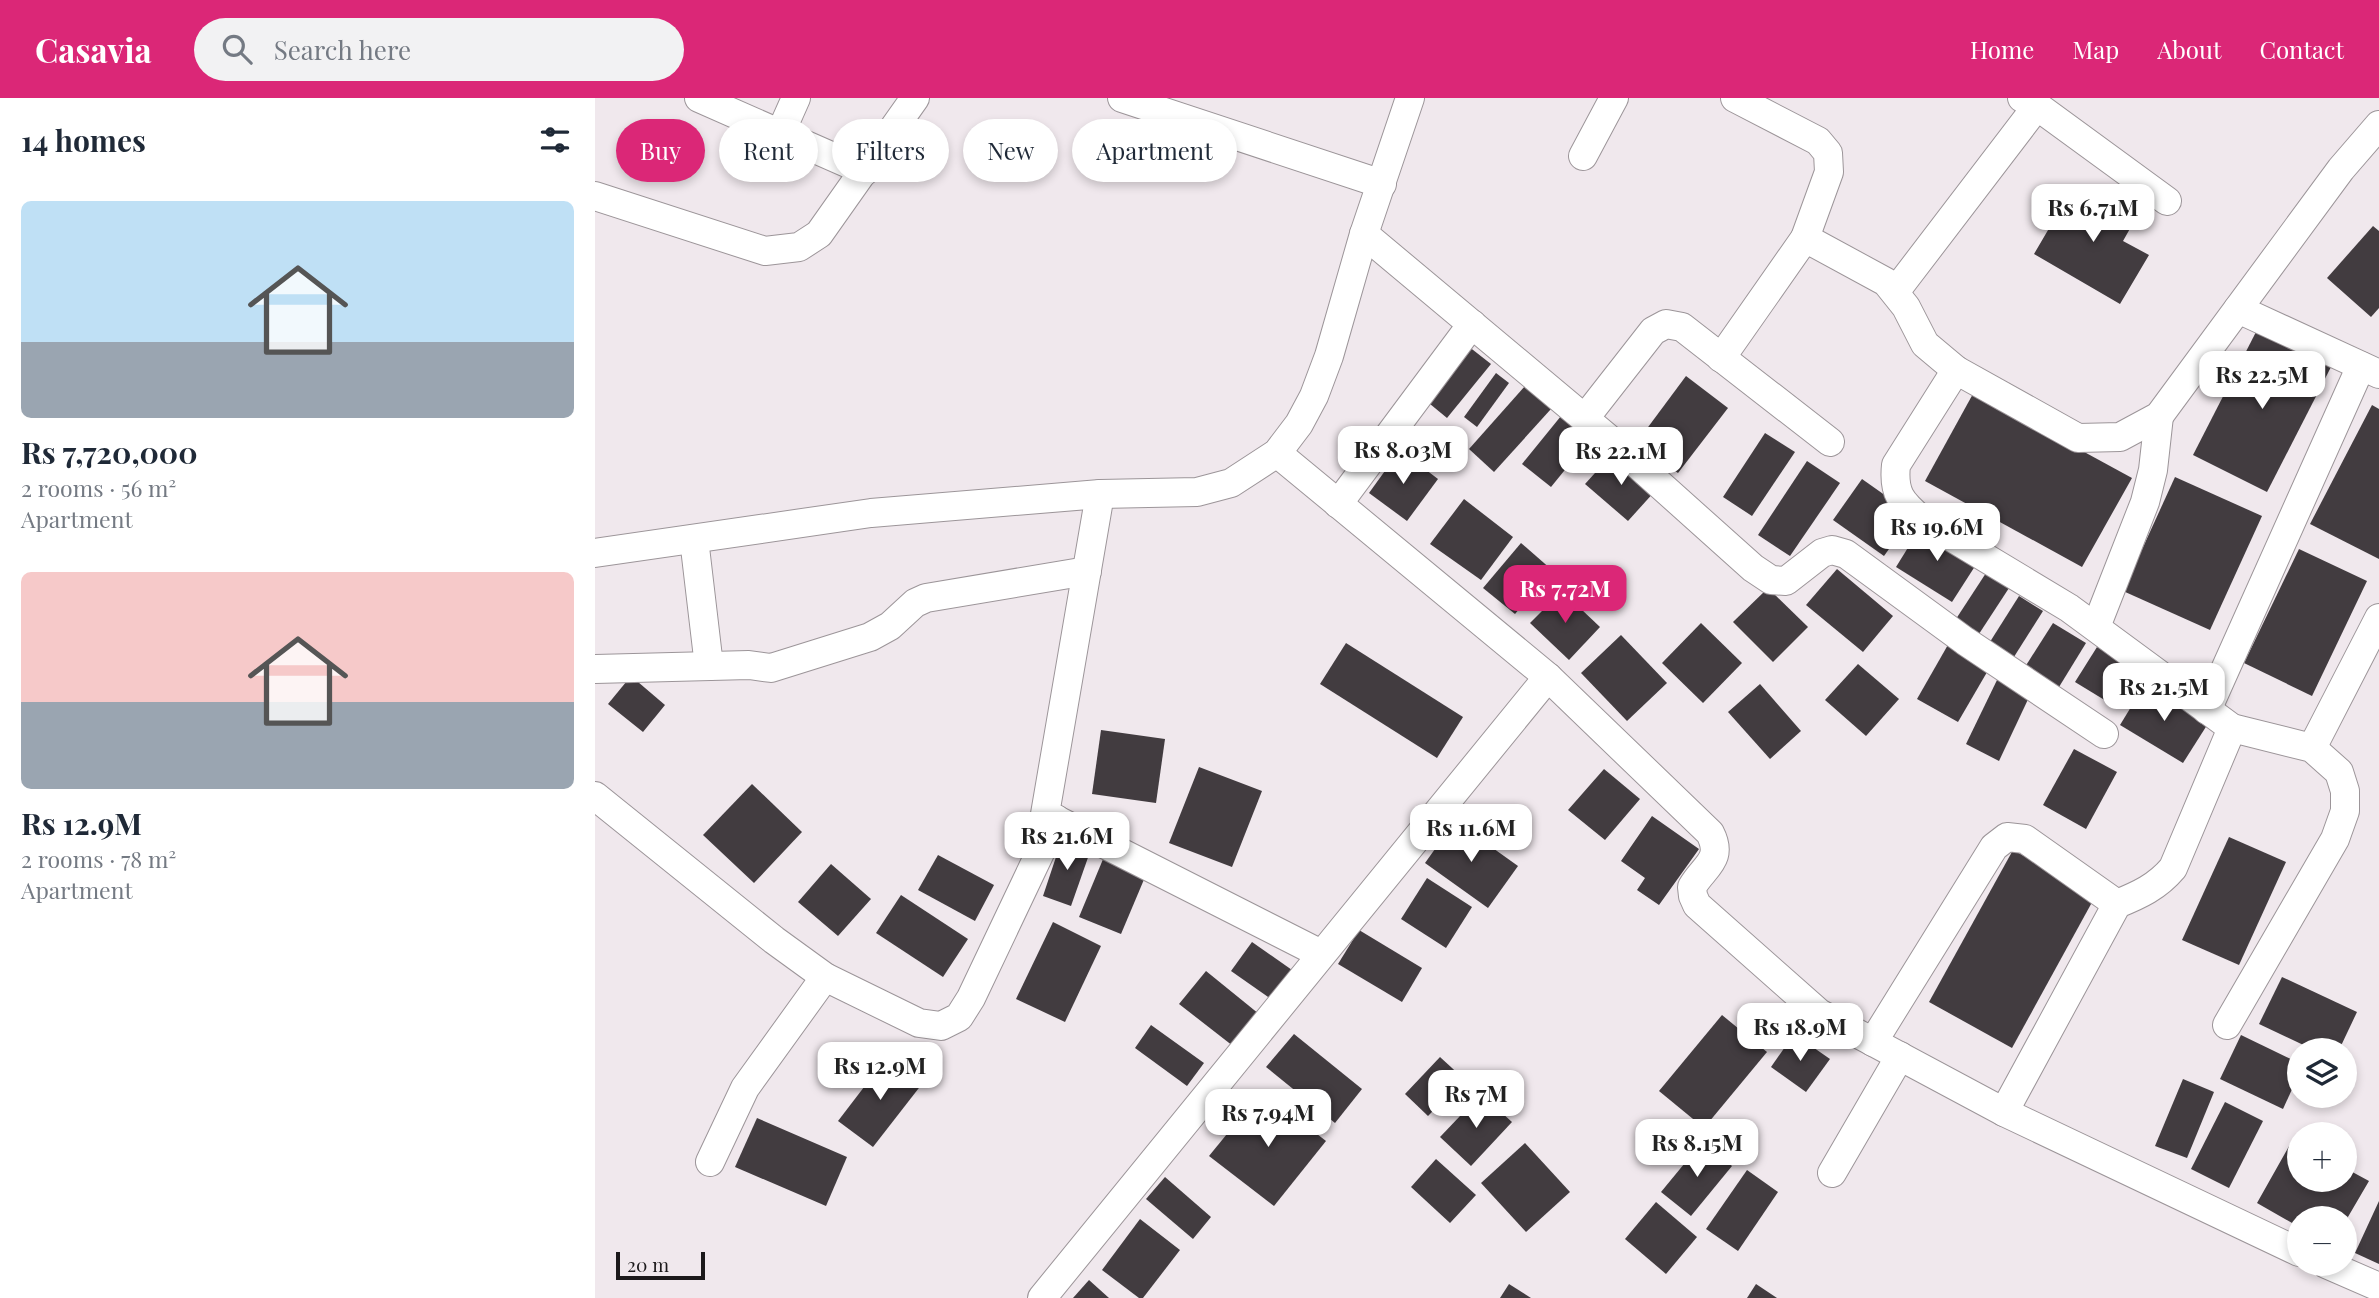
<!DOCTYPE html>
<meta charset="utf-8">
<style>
body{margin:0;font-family:"Playfair Display",serif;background:#f2f2f3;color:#1f2937;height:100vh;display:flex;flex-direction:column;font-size:26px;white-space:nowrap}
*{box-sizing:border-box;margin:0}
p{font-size:23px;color:#747a83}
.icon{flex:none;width:38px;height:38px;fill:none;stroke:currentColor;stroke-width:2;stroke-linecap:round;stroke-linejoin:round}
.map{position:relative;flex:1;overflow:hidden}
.side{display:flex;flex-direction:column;background:#fff;width:595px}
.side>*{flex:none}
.hud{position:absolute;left:21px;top:21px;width:665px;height:63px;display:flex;gap:14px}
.controls{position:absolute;left:1692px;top:940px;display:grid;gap:14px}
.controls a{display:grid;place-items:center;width:70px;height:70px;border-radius:50%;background:#fff;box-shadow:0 4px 10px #0003;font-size:35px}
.scale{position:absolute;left:21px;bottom:18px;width:89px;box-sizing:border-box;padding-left:7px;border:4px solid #1c191b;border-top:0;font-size:19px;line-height:24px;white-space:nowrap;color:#1c191b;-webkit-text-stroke:5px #f0e8ed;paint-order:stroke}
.price{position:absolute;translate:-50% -60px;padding:0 16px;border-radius:14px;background:#fff;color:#222;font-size:23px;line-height:46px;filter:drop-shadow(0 2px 4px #0008)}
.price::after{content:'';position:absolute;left:50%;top:42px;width:21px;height:16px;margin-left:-10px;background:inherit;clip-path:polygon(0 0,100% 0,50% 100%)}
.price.active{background:#db2777;color:#fff}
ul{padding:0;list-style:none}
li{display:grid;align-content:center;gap:14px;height:371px;padding:0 21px}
li span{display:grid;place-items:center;height:217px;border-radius:10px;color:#555}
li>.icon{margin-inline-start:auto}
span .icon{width:126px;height:126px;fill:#fffc;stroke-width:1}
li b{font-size:30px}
h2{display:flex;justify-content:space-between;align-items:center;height:84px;padding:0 21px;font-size:30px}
.tag{padding:0 24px;border-radius:32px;background:#fff;box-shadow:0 4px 10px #0003;font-size:24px;line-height:63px}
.tag.active{background:#db2777;color:#fff}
header{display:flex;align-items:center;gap:42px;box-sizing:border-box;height:98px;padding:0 35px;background:#db2777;color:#fff}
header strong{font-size:33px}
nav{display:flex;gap:38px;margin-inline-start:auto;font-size:24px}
.search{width:490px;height:63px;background:#f2f2f3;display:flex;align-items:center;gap:18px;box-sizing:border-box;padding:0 24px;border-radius:38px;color:#747a83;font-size:26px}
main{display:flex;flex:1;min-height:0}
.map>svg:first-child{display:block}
</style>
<header>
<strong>Casavia</strong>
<div class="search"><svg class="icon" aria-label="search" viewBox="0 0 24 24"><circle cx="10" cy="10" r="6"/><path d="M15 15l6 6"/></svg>Search here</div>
<nav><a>Home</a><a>Map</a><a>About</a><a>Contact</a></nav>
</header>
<main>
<section class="side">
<h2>14 homes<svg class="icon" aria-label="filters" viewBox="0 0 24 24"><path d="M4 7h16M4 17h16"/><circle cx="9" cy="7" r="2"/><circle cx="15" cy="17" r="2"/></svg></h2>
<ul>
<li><span style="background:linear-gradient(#bfe0f5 65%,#9aa5b1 0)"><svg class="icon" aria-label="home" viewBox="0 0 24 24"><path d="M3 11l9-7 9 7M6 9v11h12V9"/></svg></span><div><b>Rs 7,720,000</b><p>2 rooms · 56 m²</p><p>Apartment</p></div></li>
<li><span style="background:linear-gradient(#f6c9c9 60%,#9aa5b1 0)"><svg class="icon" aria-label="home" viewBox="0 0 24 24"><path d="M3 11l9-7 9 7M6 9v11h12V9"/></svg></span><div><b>Rs 12.9M</b><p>2 rooms · 78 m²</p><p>Apartment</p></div></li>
</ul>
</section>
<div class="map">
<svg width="1784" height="1200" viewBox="0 0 1784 1200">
<rect width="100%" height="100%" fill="#f0e8ed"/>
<g fill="#423c40">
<path d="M1480,86L1541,120L1528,143L1554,157L1525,206L1439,156Z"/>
<path d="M1778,128L1784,133V210L1776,219L1732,180Z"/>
<path d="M1662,232L1736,269L1672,394L1598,357Z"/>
<path d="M873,248L896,266L852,320L829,301Z"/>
<path d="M901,275L914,285L882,329L869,319Z"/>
<path d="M1091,278L1133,310L1083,375L1042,344Z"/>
<path d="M930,288L956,311L899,374L874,351Z"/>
<path d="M1379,294L1537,380L1487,469L1330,383Z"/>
<path d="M1777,307L1784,311V461L1715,426Z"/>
<path d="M966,318L995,341L956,389L927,366Z"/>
<path d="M1170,335L1200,354L1157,418L1128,399Z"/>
<path d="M805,352L843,381L812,423L774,395Z"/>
<path d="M1019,354L1061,392L1033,423L990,386Z"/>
<path d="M1212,363L1245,385L1195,458L1163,437Z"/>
<path d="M1580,379L1667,418L1615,532L1528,493Z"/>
<path d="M1267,381L1318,417L1289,458L1238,422Z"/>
<path d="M869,401L918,439L886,482L835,446Z"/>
<path d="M1327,427L1384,462L1357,504L1301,469Z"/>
<path d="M926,445L957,472L920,516L888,490Z"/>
<path d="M1704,451L1772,483L1717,598L1649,565Z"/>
<path d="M1242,471L1298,518L1268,554L1211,507Z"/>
<path d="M1391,475L1414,490L1382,539L1359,524Z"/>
<path d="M1173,490L1213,529L1178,564L1138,524Z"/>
<path d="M967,493L1005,529L974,562L935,525Z"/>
<path d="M1424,498L1448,513L1417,562L1393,547Z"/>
<path d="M1106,525L1147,565L1108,605L1067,565Z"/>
<path d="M1458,525L1491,545L1464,589L1430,569Z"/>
<path d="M1026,537L1072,585L1032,623L986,575Z"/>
<path d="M751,545L868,619L842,660L725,586Z"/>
<path d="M1354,545L1395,569L1363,624L1322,601Z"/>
<path d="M1502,549L1543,574L1521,609L1480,584Z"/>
<path d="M1263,566L1304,601L1271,638L1230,602Z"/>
<path d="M36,578L70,607L48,634L13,606Z"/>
<path d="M1403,580L1436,595L1404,663L1371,646Z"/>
<path d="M1165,586L1206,633L1175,661L1133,614Z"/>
<path d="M1550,586L1614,624L1588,665L1525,627Z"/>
<path d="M506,632L570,641L561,705L497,696Z"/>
<path d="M1479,651L1522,674L1491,731L1448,707Z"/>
<path d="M604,669L667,693L637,769L574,745Z"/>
<path d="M1009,671L1045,701L1010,742L973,712Z"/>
<path d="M157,686L207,734L159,785L108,737Z"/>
<path d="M1057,718L1104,751L1064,807L1042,792L1050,780L1026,763Z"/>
<path d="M860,723L923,768L893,810L830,765Z"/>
<path d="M1634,739L1691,764L1644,867L1587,842Z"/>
<path d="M467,741L496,751L476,808L448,798Z"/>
<path d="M1418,752L1501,797L1417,950L1334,904Z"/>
<path d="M511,754L553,772L526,836L484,819Z"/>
<path d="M343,757L399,787L380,823L323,792Z"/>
<path d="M236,766L276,801L243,838L203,804Z"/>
<path d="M832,780L877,809L851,850L806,821Z"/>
<path d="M306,797L373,841L348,879L281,835Z"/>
<path d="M458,824L506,848L470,924L421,901Z"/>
<path d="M764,832L827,870L807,904L743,866Z"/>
<path d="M657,844L697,872L676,901L636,873Z"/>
<path d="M611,873L664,916L638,948L584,906Z"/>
<path d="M1687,879L1762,914L1744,952H1719L1664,926Z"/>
<path d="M1127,917L1172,954L1109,1030L1064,993Z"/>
<path d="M556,927L609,965L592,988L540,950Z"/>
<path d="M699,936L767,991L740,1025L671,969Z"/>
<path d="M1199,936L1235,961L1211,994L1176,969Z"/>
<path d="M1646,937L1704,965V976L1688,1011L1625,981Z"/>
<path d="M292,959L327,986L278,1049L243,1023Z"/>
<path d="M845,959L869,981L833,1018L810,996Z"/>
<path d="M1588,981L1619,994L1592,1060L1560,1048Z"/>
<path d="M667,993L731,1043L679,1108L614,1058Z"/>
<path d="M886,996L917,1024L876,1068L845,1039Z"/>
<path d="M1630,1004L1668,1023L1634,1090L1596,1071Z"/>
<path d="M162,1020L252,1059L231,1108L140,1069Z"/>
<path d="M1698,1041L1704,1044V1082H1750V1070L1774,1083L1750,1124V1120H1704V1129L1662,1105Z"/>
<path d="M1108,1043L1137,1068L1096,1118L1066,1094Z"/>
<path d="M930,1045L975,1094L931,1134L886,1085Z"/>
<path d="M841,1061L881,1097L855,1125L816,1089Z"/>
<path d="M1152,1072L1183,1094L1143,1153L1111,1131Z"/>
<path d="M570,1079L616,1119L598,1141L551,1101Z"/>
<path d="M1784,1103V1166L1760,1155Z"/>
<path d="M1061,1104L1102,1139L1071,1176L1030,1141Z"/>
<path d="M545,1121L585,1152L548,1200H544L507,1172Z"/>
<path d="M494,1182L514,1200H478Z"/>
<path d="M914,1186L936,1200H905Z"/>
<path d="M1161,1186L1182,1200H1152Z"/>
</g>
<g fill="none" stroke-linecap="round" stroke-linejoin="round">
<g stroke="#9c9599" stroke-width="30">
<g id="street">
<path d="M104,0L270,73"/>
<path d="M527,0L787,86"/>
<path d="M1140,0L1223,43L1233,55L1234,74L1210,140"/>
<path d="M1442,8L1572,103"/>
<path d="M185,36L201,0"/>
<path d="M988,58L1019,0"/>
<path d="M0,98L170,153L204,149L224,136L320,0"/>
<path d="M769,136L1014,341L1158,470L1176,482L1191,483L1227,455L1237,452L1251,456L1370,543L1509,636"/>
<path d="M1300,194L1442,8L1427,0"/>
<path d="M1643,211L1784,276"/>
<path d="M1126,260L1210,140L1291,184L1311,209L1330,246L1361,272L1483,340L1525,339L1564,318L1746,71L1784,27"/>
<path d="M1361,272L1301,367C1298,395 1306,404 1326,421L1474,510L1637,630L1717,650L1744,674L1750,693V713L1740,741L1632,927"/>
<path d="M990,320L1058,233L1071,226L1087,229L1235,344"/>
<path d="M682,355L953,579L1115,735C1129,762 1109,768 1097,789L1098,798L1102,807L1224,915L1409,1014L1704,1154"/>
<path d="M505,396L450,716L726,856"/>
<path d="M743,406L877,226"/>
<path d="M99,441L114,568"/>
<path d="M0,455L276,415L505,396L602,394L636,385L682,355L704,326L719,298L734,258L769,136L815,0"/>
<path d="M1501,529L1550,404L1558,372L1564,318"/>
<path d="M0,571L154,567L176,570L275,539L295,528L320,505L331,500L492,473"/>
<path d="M1612,612L1766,268"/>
<path d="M1717,650L1784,520"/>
<path d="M0,698L179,842L230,879L324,925L346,928L364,919L376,900L461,721"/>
<path d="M1278,944L1399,749L1412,739L1430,741L1522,806"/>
<path d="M1409,1014L1522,806C1544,797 1562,789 1578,770L1637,630"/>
<path d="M115,1064L150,990L230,879"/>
<path d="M1237,1075L1305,958"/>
<path d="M1731,1166L1784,1189"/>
<path d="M447,1200L953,579"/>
</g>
</g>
<use href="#street" stroke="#fff" stroke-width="28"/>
</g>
</svg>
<div class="controls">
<a><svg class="icon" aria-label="layers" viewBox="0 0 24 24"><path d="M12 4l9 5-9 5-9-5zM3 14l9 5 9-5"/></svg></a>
<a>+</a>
<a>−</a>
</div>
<div class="scale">20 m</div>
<b class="price" style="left:1498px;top:146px">Rs 6.71M</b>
<b class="price" style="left:1667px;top:313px">Rs 22.5M</b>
<b class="price" style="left:808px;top:388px">Rs 8.03M</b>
<b class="price" style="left:1026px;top:389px">Rs 22.1M</b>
<b class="price" style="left:1342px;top:465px">Rs 19.6M</b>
<b class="price active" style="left:970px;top:527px">Rs 7.72M</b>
<b class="price" style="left:1569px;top:625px">Rs 21.5M</b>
<b class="price" style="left:876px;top:766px">Rs 11.6M</b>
<b class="price" style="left:472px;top:774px">Rs 21.6M</b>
<b class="price" style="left:1205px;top:965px">Rs 18.9M</b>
<b class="price" style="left:285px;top:1004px">Rs 12.9M</b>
<b class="price" style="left:881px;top:1032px">Rs 7M</b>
<b class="price" style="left:673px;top:1051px">Rs 7.94M</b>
<b class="price" style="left:1102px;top:1081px">Rs 8.15M</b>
<div class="hud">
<a class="tag active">Buy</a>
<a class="tag">Rent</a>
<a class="tag">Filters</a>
<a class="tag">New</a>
<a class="tag">Apartment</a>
</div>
</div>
</main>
